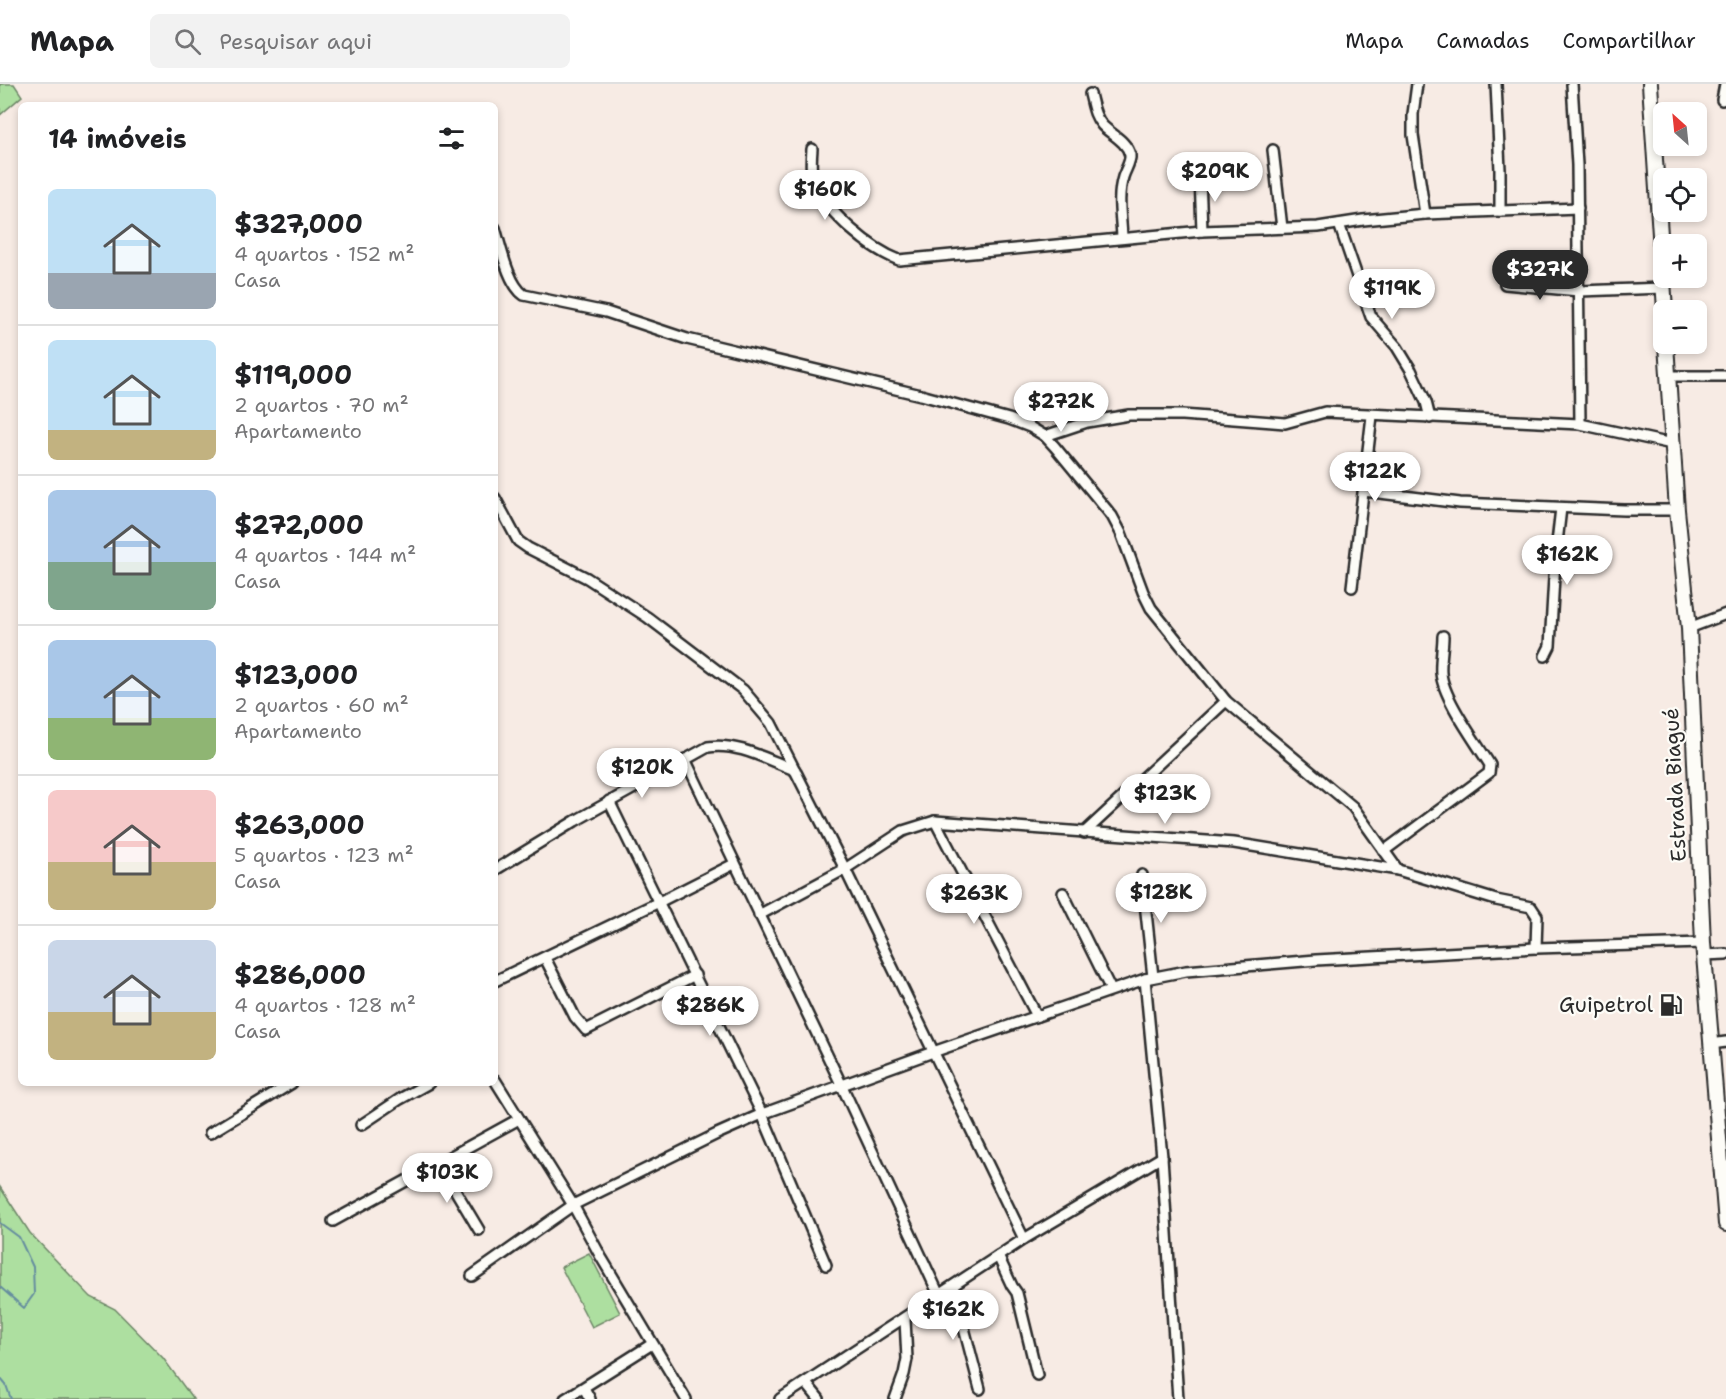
<!DOCTYPE html>
<html lang="pt">
<meta charset="utf-8">
<style>
body{margin:0;font-family:"Shantell Sans",sans-serif;background:#f2f2f2;color:#202124;height:100vh;display:flex;flex-direction:column;font-size:22px;white-space:nowrap}
*{box-sizing:border-box;margin:0}
p{font-size:20px;color:#757577}
.icon{flex:none;width:33px;height:33px;fill:none;stroke:currentColor;stroke-width:2;stroke-linecap:round;stroke-linejoin:round}
.map{position:relative;flex:1;overflow:hidden}
.sheet{position:absolute;left:18px;top:18px;width:480px;height:984px;display:flex;flex-direction:column;background:#fff;border-radius:9px;box-shadow:0 3px 9px #0003}
.sheet>*{flex:none}
.needle{width:39px;rotate:333deg}
.buttons{position:absolute;left:1653px;top:18px;display:grid;gap:12px}
.buttons a{display:grid;place-items:center;width:54px;height:54px;border-radius:9px;background:#fff;box-shadow:0 3px 9px #0003;font-size:30px}
.price{position:absolute;translate:-50% -51px;padding:0 14px;border-radius:21px;background:#fff;color:#222;font-size:20px;line-height:39px;filter:drop-shadow(0 2px 3px #0008)}
.price::after{content:'';position:absolute;left:50%;top:36px;width:18px;height:14px;margin-left:-9px;background:inherit;clip-path:polygon(0 0,100% 0,50% 100%)}
.price.on{background:#2b2b2b;color:#fff}
ul{padding:0;list-style:none}
li{display:flex;align-items:center;gap:18px;height:150px;padding:0 30px}
li+li{border-top:2px solid #e0e0e0}
li span{display:grid;place-items:center;flex:none;width:168px;height:120px;border-radius:9px;color:#555}
li>.icon{margin-inline-start:auto}
span .icon{width:72px;height:72px;fill:#fffc;stroke-width:1}
li b{font-size:26px}
h2{display:flex;justify-content:space-between;align-items:center;height:72px;padding:0 30px;font-size:26px}
header{display:flex;align-items:center;gap:36px;box-sizing:border-box;height:84px;padding:0 30px;background:#fff;border-bottom:2px solid #e0e0e0}
header strong{font-size:28px}
nav{display:flex;gap:33px;margin-inline-start:auto;font-size:21px}
.search{width:420px;height:54px;background:#f2f2f2;display:flex;align-items:center;gap:15px;box-sizing:border-box;padding:0 21px;border-radius:9px;color:#757577;font-size:22px}
.map>svg:first-child{display:block}
</style>
<header>
<strong>Mapa</strong>
<div class="search"><svg class="icon" aria-label="search" viewBox="0 0 24 24"><circle cx="10" cy="10" r="6"/><path d="M15 15l6 6"/></svg>Pesquisar aqui</div>
<nav><a>Mapa</a><a>Camadas</a><a>Compartilhar</a></nav>
</header>
<div class="map">
<svg width="1726" height="1315" viewBox="0 0 1726 1315">
<rect width="100%" height="100%" fill="#f7ebe4"/>
<filter id="ink" filterUnits="userSpaceOnUse"><feTurbulence type="fractalNoise" baseFrequency=".0167" numOctaves="2"/><feDisplacementMap in="SourceGraphic" scale="12" xChannelSelector="R" yChannelSelector="G"/><feConvolveMatrix kernelMatrix="1 2 1 2 8 2 1 2 1" color-interpolation-filters="sRGB"/></filter>
<g filter="url(#ink)">
<g fill="#addfa0" stroke="#6c8566" stroke-width="1.5">
<path d="M0,0H14L22,12L0,31Z"/>
<path d="M0,1103L30,1149L91,1213L115,1225L163,1274L193,1315H0Z"/>
<path d="M589,1169L620,1229L592,1243L561,1183Z"/>
</g>
<g fill="none" stroke-linecap="round" stroke-linejoin="round">
<g stroke="#658d9f" stroke-width="2">
<path d="M0,1139L19,1153L33,1183L34,1210L24,1224L0,1203"/>
<path d="M0,1294L6,1301L11,1315"/>
</g>
<g stroke="#2b2b2b" stroke-width="14">
<g id="street">
<path d="M1417,0L1413,30V51L1425,130"/>
<path d="M1496,0L1500,86V127"/>
<path d="M1572,0L1577,81L1580,340"/>
<path d="M1090,10C1093,21 1094,32 1102,41C1110,50 1127,57 1130,71C1131,78 1125,86 1123,93C1117,113 1121,132 1122,153"/>
<path d="M1722,16L1725,0"/>
<path d="M812,65C811,77 810,90 816,102C829,130 870,165 899,176L1202,147L1318,143L1363,136L1425,130L1578,124"/>
<path d="M1273,66L1282,144"/>
<path d="M1200,92L1202,147"/>
<path d="M1339,140L1371,233L1397,263L1411,286L1426,318L1430,334"/>
<path d="M495,144C501,163 508,200 524,211L606,228L687,255L921,311L1009,335L1030,343L1045,352L1055,363L1112,432L1121,449L1143,508L1151,524L1226,617L1353,723L1398,786"/>
<path d="M1505,200L1579,207L1664,204"/>
<path d="M1667,292H1726"/>
<path d="M1045,352L1087,338L1129,331H1182L1285,339L1325,328L1580,340L1672,360"/>
<path d="M1364,407L1460,419L1624,426H1677"/>
<path d="M495,414L518,457L528,464L587,494L647,533L743,606L771,639L845,785L1024,1155"/>
<path d="M1352,503L1372,332"/>
<path d="M1689,544L1726,530"/>
<path d="M1545,572L1550,562L1555,476L1561,424"/>
<path d="M685,675L842,1002L939,1211"/>
<path d="M609,717L762,1030L826,1181"/>
<path d="M935,737L1037,932"/>
<path d="M1084,749L1226,617"/>
<path d="M1384,767L1489,689L1490,681C1476,658 1443,614 1441,589C1440,577 1443,564 1443,552"/>
<path d="M495,786L575,737L708,663C737,658 768,676 795,686"/>
<path d="M1142,791L1153,893"/>
<path d="M1063,809L1111,906"/>
<path d="M759,831L845,785L903,747L935,737L1234,759L1398,786L1496,816L1531,823L1537,832L1536,864"/>
<path d="M1704,871L1726,870"/>
<path d="M545,874L575,933L586,946L695,891"/>
<path d="M1145,895L1162,1073L1178,1315"/>
<path d="M495,897L659,818L734,780"/>
<path d="M1711,960L1726,958"/>
<path d="M495,996L573,1121L601,1173L686,1315"/>
<path d="M361,1041L400,1015L429,999"/>
<path d="M210,1049L292,999"/>
<path d="M439,1079L479,1146"/>
<path d="M333,1137L519,1035"/>
<path d="M998,1172L1012,1202L1017,1209L1037,1291"/>
<path d="M472,1192L573,1121L717,1050L762,1030L933,968L1145,895L1186,887L1316,876L1536,864L1703,859"/>
<path d="M953,1202L980,1305"/>
<path d="M806,1299L819,1315"/>
<path d="M584,1304L590,1315"/>
<path d="M565,1315L652,1260"/>
<path d="M780,1315L1024,1155L1162,1073"/>
<path d="M895,1315L904,1290L907,1275L905,1235"/>
</g>
</g>
<g stroke="#2b2b2b" stroke-width="18">
<g id="secondary">
<path d="M1650,0L1665,226"/>
<path d="M1666,260L1677,426L1689,544L1703,859L1726,1140"/>
</g>
</g>
<use href="#street" stroke="#fdfcf7" stroke-width="9"/>
<use href="#secondary" stroke="#fdfcf7" stroke-width="14"/>
</g>
</g>
<defs>
<g id="fuel-bare" transform="scale(1.8)"><path d="M-5.5-6h7V0h2V4h1.3V-2.5L3-4.5l.8-.8L6-3V5H2.5V1h-1V6h-7ZM-4.2-4.7v3.2H.2V-4.7Z" fill="#2b2b2b" stroke="#fdfcf7" stroke-width="2.5" paint-order="stroke"/></g>
</defs>
<g fill-rule="evenodd">
<use href="#fuel-bare" x="1671" y="921"/>
</g>
<g text-anchor="middle" stroke-width="4.5" stroke-linejoin="round" paint-order="stroke">
<g font-size="21" fill="#2b2b2b" stroke="#fdfcf7">
<text transform="translate(1675 701) rotate(-93)" y="7">Estrada Biagué</text>
</g>
<g font-size="21" fill="#2b2b2b" stroke="#fdfcf7" text-anchor="end">
<text x="1653" y="928">Guipetrol</text>
</g>
</g>
</svg>
<div class="buttons">
<a><svg class="needle" viewBox="-14 -14 28 28"><path d="M0-13l5 13h-10z" fill="#e53935"/><path d="M0 13l5-13h-10z" fill="#757577"/></svg></a>
<a><svg class="icon" aria-label="locate" viewBox="0 0 24 24"><circle cx="12" cy="12" r="6"/><path d="M12 2v4M12 18v4M2 12h4M18 12h4"/></svg></a>
<a>+</a>
<a>−</a>
</div>
<b class="price" style="left:1215px;top:119px">$209K</b>
<b class="price" style="left:825px;top:137px">$160K</b>
<b class="price on" style="left:1540px;top:217px">$327K</b>
<b class="price" style="left:1392px;top:236px">$119K</b>
<b class="price" style="left:1061px;top:349px">$272K</b>
<b class="price" style="left:1375px;top:419px">$122K</b>
<b class="price" style="left:1567px;top:502px">$162K</b>
<b class="price" style="left:642px;top:715px">$120K</b>
<b class="price" style="left:1165px;top:741px">$123K</b>
<b class="price" style="left:1161px;top:840px">$128K</b>
<b class="price" style="left:974px;top:841px">$263K</b>
<b class="price" style="left:710px;top:953px">$286K</b>
<b class="price" style="left:447px;top:1120px">$103K</b>
<b class="price" style="left:953px;top:1257px">$162K</b>
<section class="sheet">
<h2>14 imóveis<svg class="icon" aria-label="filters" viewBox="0 0 24 24"><path d="M4 7h16M4 17h16"/><circle cx="9" cy="7" r="2"/><circle cx="15" cy="17" r="2"/></svg></h2>
<ul>
<li><span style="background:linear-gradient(#bfe0f5 70%,#9aa5b1 0)"><svg class="icon" aria-label="home" viewBox="0 0 24 24"><path d="M3 11l9-7 9 7M6 9v11h12V9"/></svg></span><div><b>$327,000</b><p>4 quartos · 152 m²</p><p>Casa</p></div></li>
<li><span style="background:linear-gradient(#bfe0f5 75%,#c2b280 0)"><svg class="icon" aria-label="home" viewBox="0 0 24 24"><path d="M3 11l9-7 9 7M6 9v11h12V9"/></svg></span><div><b>$119,000</b><p>2 quartos · 70 m²</p><p>Apartamento</p></div></li>
<li><span style="background:linear-gradient(#a9c7e8 60%,#7fa58c 0)"><svg class="icon" aria-label="home" viewBox="0 0 24 24"><path d="M3 11l9-7 9 7M6 9v11h12V9"/></svg></span><div><b>$272,000</b><p>4 quartos · 144 m²</p><p>Casa</p></div></li>
<li><span style="background:linear-gradient(#a9c7e8 65%,#8fb573 0)"><svg class="icon" aria-label="home" viewBox="0 0 24 24"><path d="M3 11l9-7 9 7M6 9v11h12V9"/></svg></span><div><b>$123,000</b><p>2 quartos · 60 m²</p><p>Apartamento</p></div></li>
<li><span style="background:linear-gradient(#f6c9c9 60%,#c2b280 0)"><svg class="icon" aria-label="home" viewBox="0 0 24 24"><path d="M3 11l9-7 9 7M6 9v11h12V9"/></svg></span><div><b>$263,000</b><p>5 quartos · 123 m²</p><p>Casa</p></div></li>
<li><span style="background:linear-gradient(#c9d6e8 60%,#c2b280 0)"><svg class="icon" aria-label="home" viewBox="0 0 24 24"><path d="M3 11l9-7 9 7M6 9v11h12V9"/></svg></span><div><b>$286,000</b><p>4 quartos · 128 m²</p><p>Casa</p></div></li>
</ul>
</section>
</div>
